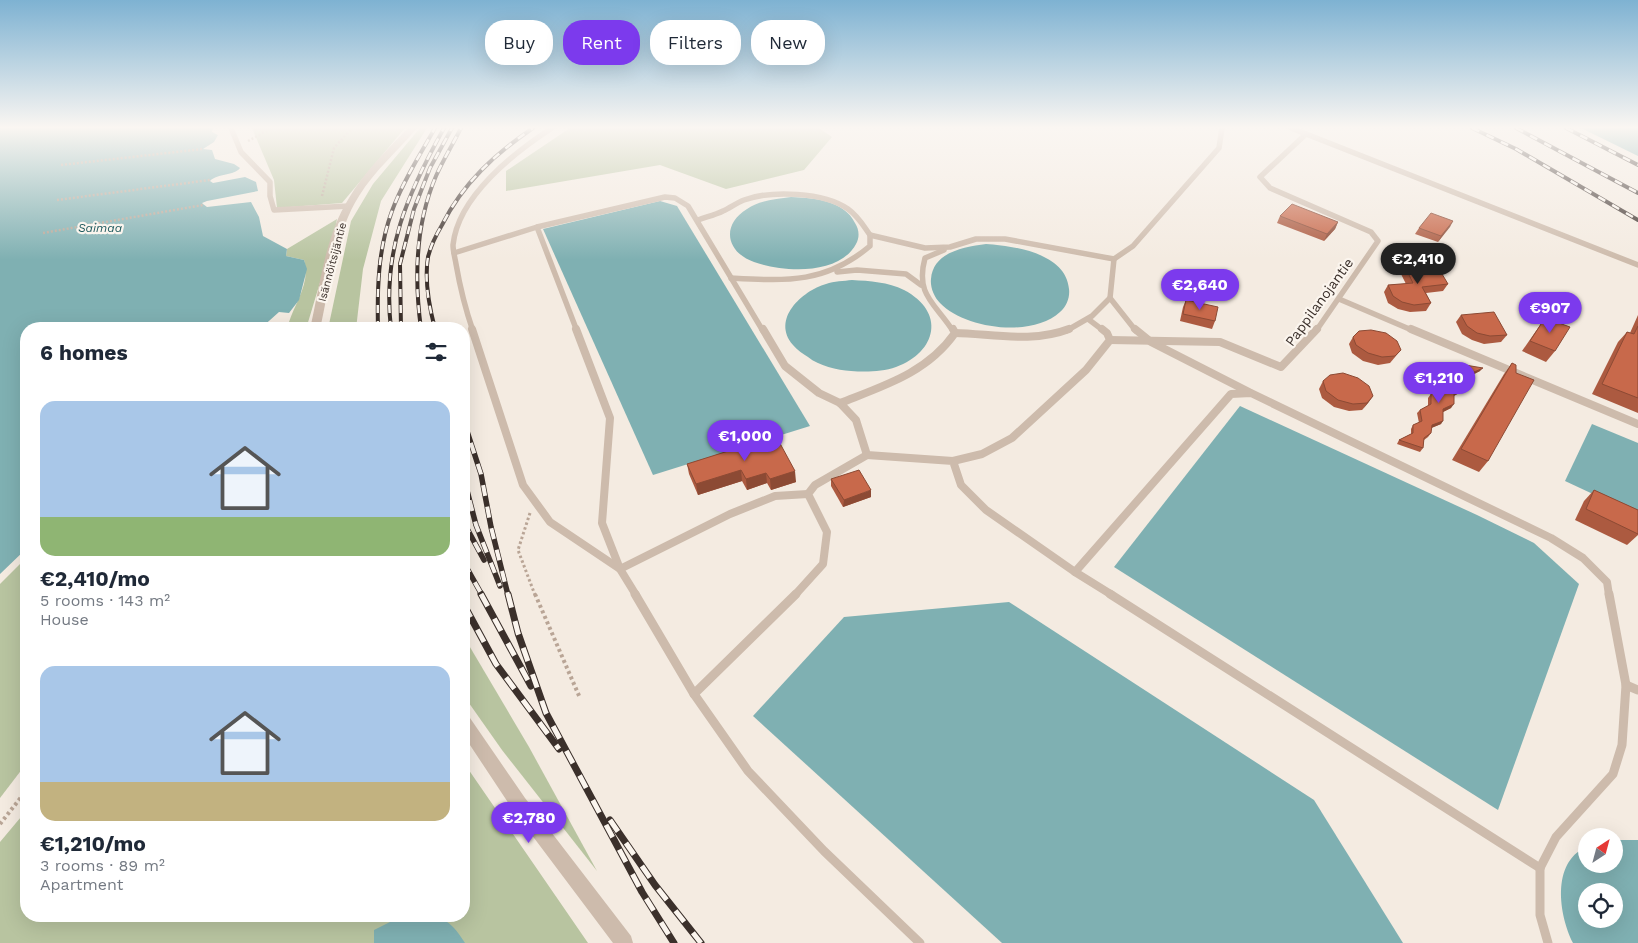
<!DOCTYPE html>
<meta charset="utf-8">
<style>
body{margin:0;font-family:"Work Sans",sans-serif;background:#f6f6f7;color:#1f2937;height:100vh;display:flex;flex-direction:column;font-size:19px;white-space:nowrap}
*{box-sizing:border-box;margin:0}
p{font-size:16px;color:#747a83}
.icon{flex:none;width:28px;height:28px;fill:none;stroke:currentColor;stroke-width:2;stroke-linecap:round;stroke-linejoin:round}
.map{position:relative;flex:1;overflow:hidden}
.sheet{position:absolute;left:20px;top:322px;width:450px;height:600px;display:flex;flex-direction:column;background:#fff;border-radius:20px;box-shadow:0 5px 20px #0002}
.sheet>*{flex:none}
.top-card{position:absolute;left:485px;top:20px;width:475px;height:45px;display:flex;gap:10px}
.needle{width:32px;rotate:36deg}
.fabs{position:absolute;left:1578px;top:828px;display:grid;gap:10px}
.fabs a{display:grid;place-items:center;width:45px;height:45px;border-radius:50%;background:#fff;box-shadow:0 5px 20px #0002;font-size:25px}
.price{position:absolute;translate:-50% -42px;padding:0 11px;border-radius:18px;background:#7c3aed;color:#fff;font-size:16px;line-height:32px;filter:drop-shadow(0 1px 2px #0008)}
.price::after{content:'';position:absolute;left:50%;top:30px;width:15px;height:11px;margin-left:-8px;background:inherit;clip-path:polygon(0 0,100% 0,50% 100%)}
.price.on{background:#222;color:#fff}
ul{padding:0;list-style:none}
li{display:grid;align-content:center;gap:10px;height:265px;padding:0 20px}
li span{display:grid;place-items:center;height:155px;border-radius:15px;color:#555}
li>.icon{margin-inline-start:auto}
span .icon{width:90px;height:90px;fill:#fffc;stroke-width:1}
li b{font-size:21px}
h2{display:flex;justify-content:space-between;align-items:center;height:60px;padding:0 20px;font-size:21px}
.chip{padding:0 18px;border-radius:20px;background:#fff;box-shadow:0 5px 20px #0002;font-size:18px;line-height:45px}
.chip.on{background:#7c3aed;color:#fff}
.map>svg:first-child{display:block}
</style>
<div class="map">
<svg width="1638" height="943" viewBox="0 0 1638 943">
<rect width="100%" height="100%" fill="#f4ebe1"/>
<g fill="#b8c4a0">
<path d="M252,128H405L342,203L277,208L274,180Z"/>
<path d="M420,128H427L381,201L363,269L356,329H328L351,221L373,184Z"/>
<path d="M570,128H819L832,137L804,170L726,189L660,165L506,191V171Z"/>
<path d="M337,219L334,236L306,329H272L280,322H289C295,303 311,282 304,260L286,256L287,249Z"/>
<path d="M26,558V764L0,798V584Z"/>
<path d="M464,637L529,747L597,871L502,750L464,696Z"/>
<path d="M464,763L588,943H0V842L26,811V916H464Z"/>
</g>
<g fill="#7fb0b2" fill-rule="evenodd">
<path d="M0,128H213L212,132L218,135L214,142L203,149L212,150L215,159L234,164L240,168C234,176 218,173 210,181L213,183L245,177L256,182L258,191L207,201L202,203L203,204L207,207L251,202L259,217L263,236L287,249L286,256L304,260L307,269L299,300L289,313L279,312L260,329H26V549L0,574Z"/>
<path d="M1581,128H1638V156Z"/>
<path d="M791,197C813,198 844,200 855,223C859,229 860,237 856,244C839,276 782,272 754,262C726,252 721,225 747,209C760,200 776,199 791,197Z"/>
<path d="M660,201L677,206L810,426L653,475L543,229Z"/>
<path d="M986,244C1014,246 1066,253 1069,289C1070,297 1067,306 1060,312C1032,338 965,329 940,303C934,297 930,287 931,279C933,252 964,247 986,244Z"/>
<path d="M852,280C870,281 888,282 904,290C946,312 937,352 896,367C882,372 865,372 851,371C837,370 819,366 808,357C803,354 797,350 793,345C771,319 802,291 826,284C834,281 844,281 852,280Z"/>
<path d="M1240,406L1477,515L1534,543L1579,584L1498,810L1114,567Z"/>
<path d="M1592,424L1638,443V515L1565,481Z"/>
<path d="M1009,602L1314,800L1403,943H1002L753,716L844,617Z"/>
<path d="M1614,840H1638V943H1573C1559,915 1551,863 1586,847V864H1614ZM1586,891H1614V919H1586Z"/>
<path d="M406,916C438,916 447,914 465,943H374V930L400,917Z"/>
</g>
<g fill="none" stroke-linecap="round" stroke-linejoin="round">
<g stroke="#b9a596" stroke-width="2.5" stroke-dasharray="2 2" stroke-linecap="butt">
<path d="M248,141L272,128"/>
<path d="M61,165L203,149"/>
<path d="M322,196L334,148L352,128"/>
<path d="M57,200L210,180"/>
<path d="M43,233L203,205"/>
</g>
<path stroke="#b9a596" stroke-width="3" stroke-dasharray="2.5 2.5" stroke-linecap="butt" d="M530,513L518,550L535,595"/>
<g stroke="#b9a596" stroke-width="4" stroke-dasharray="3 3" stroke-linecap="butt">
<path d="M535,594L580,698"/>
<path d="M0,824L26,791"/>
</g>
<g stroke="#cdbbac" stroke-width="5.5">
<path d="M231,128L241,152L270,182V196L274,210L349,206"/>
<path d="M1291,128L1638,265"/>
<path d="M1306,134L1260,177L1270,188L1371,232L1378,241L1316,331"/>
<path d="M698,220C706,217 715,215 723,211C730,208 736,203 744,200C771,190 824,192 848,209C858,216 863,225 870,235L925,248L950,247L976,239H1005L1114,259L1133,246L1219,148L1222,128"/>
<path d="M944,250L925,258C915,295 935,303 953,331"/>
<path d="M454,253L537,227"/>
<path d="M1114,259L1110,298L1136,331"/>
<path d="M837,272L857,270L906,274L921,285"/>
<path d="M731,278C786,281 825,284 870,246V235"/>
<path d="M1339,299L1414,331"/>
<path d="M1088,319L1104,331"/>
<path d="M473,331C465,308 460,287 456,264C455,258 453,251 453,245C458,196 515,152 552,128"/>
<path d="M577,331L537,227L665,197L675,198L688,206L763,331"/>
<path d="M1066,331L1092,316L1110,298"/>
</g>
<g stroke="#cdbbac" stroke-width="8">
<path d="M472,329L523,485L550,522L620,569L730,514L775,496L808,494"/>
<path d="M576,329L610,418L602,523L620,569L636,595"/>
<path d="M763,329L785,366L819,393L840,403L856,420L867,455L953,461L961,485L986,510L1075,572"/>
<path d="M1135,329L1151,342L1249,392"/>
<path d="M1411,329L1638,424"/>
<path d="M955,333C993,334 1033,343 1069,329"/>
<path d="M1110,340L1220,342L1281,367L1317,329"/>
<path d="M840,403C883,386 927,373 955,333L953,329"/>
<path d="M953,461L982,454L1012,438L1086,370L1110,340L1107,333L1102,329"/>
<path d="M795,595L823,564L827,532L808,494L815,485L867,455"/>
<path d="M1112,595L1075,572L1231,394L1251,393L1551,538L1583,558L1607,582L1609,595"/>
</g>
<g stroke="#cdbbac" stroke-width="9">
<path d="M635,594L694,694L748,771L824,851L920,943"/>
<path d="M1110,594L1540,868"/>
<path d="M1626,685L1638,690"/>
<path d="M694,694L796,594"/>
<path d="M1540,868V915L1548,943"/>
<path d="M1540,868L1556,837L1613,774L1622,745L1626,685L1609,594"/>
</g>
<g fill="#cdbbac" fill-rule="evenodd">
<path d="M408,128H417C398,151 375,170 359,196C335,234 330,285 320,329H310C320,286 325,236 349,198C364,172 387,150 408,128Z"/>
<path d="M464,716L470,718L525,798L631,936L633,943H613L513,810L464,736Z"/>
</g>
<g stroke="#3b302b" stroke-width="4">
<g id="rail-far2">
<path d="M1472,128L1516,149L1638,220"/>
<path d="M1516,128L1638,193"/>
<path d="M1566,128L1638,165"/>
<path d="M378,329C377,289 378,249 392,211C403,181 420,155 435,128"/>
<path d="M391,329C382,250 407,195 444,128"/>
<path d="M401,329L400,264L414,209L430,168L452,128"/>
<path d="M421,329C414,277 415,225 436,176C443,160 453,144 461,128"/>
<path d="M435,329C429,306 424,281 428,257C431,245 436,235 442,225C463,183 495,154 533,128"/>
</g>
</g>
<g stroke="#3b302b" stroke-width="5.5">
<g id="rail-far1">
<path d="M464,422L481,474L491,527L508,595"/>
<path d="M464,479L476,525L500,586"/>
<path d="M464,523L484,560"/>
<path d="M464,563L482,595"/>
</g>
</g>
<g stroke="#3b302b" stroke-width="7">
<g id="rail">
<path d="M481,594L531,686"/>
<path d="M508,594L518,633L546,713L642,892L674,943"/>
<path d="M464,605L496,664L559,749"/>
<path d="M610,820L655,885L701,943"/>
</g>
</g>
<use href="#rail-far2" stroke="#fbf5ee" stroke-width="2.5" stroke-dasharray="8" stroke-linecap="butt"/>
<use href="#rail-far1" stroke="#fbf5ee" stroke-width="4" stroke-dasharray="11" stroke-linecap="butt"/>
<use href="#rail" stroke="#fbf5ee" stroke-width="5" stroke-dasharray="14" stroke-linecap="butt"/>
</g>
<g fill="#ac5a40">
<path d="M1280,216L1338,222L1335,229L1324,241L1277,223Z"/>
<path d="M1453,221L1438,242L1415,234L1419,228Z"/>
<path d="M1405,267L1448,284L1443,291L1426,293L1431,303L1426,311L1410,312L1398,309L1388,303L1384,292L1388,285L1406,284L1401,274Z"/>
<path d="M1186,300L1215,321L1212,329L1180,321L1183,307Z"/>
<path d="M1461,315L1507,335L1501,342L1484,344L1472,340L1462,334L1456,322Z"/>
<path d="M1638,315V413L1592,394L1618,342L1627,332L1630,333Z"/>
<path d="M1545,318L1555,351L1546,362L1522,351Z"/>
<path d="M1353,337L1401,350L1390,363L1378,365L1363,361L1352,353L1349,344Z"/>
<path d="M1453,363L1480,371L1463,379L1461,392L1454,396L1451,408L1443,412L1441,424L1431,428V433L1428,437L1424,440L1423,448L1420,452L1397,444L1399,440L1411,434V429L1413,425L1419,423L1417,413L1420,410L1428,406V398L1431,394L1439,390V382L1441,378L1450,375L1451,367Z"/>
<path d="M1512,363L1488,461L1479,472L1452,460L1504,374Z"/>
<path d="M1323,381L1373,396L1368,403L1362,410L1349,411L1334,407L1322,398L1319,389Z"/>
<path d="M776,436L796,482L771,490L767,483L747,490L742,481L698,495L689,474L687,464Z"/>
<path d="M831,479L871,497L843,507L831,486Z"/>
<path d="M1594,490L1638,510V535L1627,545L1575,520L1584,501Z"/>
</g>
<g fill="#8c4a34">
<path d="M1453,221L1450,227L1438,242L1441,236Z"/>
<path d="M1338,222L1335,229L1324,241L1327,234Z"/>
<path d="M1483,368L1480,371L1461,381L1463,377Z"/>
<path d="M1464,389L1461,392L1451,397L1454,394Z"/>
<path d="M1373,396L1368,403L1362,410L1367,403Z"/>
<path d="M1454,404L1451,408L1441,413L1443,409Z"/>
<path d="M1443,421L1441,424L1429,429L1432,425Z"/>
<path d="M741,470L742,481L698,495L696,484Z"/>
<path d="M795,471L796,482L771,490L770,479Z"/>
<path d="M766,473L767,483L747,490L746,479Z"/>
<path d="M871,490V497L843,507L844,500Z"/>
</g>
<g fill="#c8694b" stroke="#8c4a34">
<path d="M1292,204L1338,222L1327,234L1280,216Z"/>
<path d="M1431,213L1453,221L1441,236L1419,228Z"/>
<path d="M1421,265L1433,268L1442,274L1448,284L1422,287L1431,303L1414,305L1402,302L1393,296L1388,285L1413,283L1405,267Z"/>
<path d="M1186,300L1218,307L1215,321L1183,314Z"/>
<path d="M1494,312L1507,335L1490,336L1477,333L1467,326L1461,315Z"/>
<path d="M1545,318L1570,327L1555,351L1530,341Z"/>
<path d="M1638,326V398L1602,384L1627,332L1634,334Z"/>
<path d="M1371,330L1386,333L1397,341L1401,350L1395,356L1382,357L1368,353L1356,345L1353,337L1359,331Z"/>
<path d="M1453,363L1483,368L1463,377L1464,389L1454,394V404L1443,409V421L1432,425L1431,433L1424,438L1423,448L1399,440L1413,433V425L1422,421L1420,410L1431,404V394L1441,389V378L1452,375Z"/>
<path d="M1512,363L1516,365V373L1534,380L1488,461L1461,449Z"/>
<path d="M1343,373L1358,378L1369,386L1373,396L1367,403L1353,404L1338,400L1326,391L1323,381L1330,375Z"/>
<path d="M776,436L795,471L770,479L766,473L746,479L741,470L696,484L687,464Z"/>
<path d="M859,470L871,490L844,500L831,479Z"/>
<path d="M1594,490L1638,510V534L1586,509Z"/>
</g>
<linearGradient id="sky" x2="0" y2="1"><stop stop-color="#7eb2d2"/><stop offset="0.49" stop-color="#faf6f2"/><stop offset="1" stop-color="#faf6f2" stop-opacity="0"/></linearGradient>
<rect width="1638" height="260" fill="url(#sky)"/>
<g text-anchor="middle" stroke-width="4.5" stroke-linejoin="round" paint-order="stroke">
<g font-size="11" fill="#3b302b" stroke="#fbf5ee">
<text transform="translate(332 262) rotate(-75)" y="4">Isännöitsijäntie</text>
</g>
<g font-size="12" font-style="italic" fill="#1f5a5e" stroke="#fbf5ee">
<text x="100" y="232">Saimaa</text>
</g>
<g font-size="14" fill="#3b302b" stroke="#fbf5ee">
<text transform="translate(1319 302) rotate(-54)" y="5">Pappilanojantie</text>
</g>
</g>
</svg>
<div class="fabs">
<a><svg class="needle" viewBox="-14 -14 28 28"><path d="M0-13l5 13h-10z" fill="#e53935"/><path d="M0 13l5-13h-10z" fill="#747a83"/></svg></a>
<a><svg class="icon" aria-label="locate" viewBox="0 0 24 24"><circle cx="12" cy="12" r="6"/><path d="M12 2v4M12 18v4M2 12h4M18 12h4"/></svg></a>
</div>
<b class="price on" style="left:1418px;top:285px">€2,410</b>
<b class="price" style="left:1200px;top:311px">€2,640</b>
<b class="price" style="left:1550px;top:334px">€907</b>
<b class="price" style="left:1439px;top:404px">€1,210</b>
<b class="price" style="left:745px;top:462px">€1,000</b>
<b class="price" style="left:529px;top:844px">€2,780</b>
<div class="top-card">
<a class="chip">Buy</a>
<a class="chip on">Rent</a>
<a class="chip">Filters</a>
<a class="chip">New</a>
</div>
<section class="sheet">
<h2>6 homes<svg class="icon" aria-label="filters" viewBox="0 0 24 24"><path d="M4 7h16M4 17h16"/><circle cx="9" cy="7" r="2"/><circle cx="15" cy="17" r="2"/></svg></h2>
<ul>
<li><span style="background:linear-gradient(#a9c7e8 75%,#8fb573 0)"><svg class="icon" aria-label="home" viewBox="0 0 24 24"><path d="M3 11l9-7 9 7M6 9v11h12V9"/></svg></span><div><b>€2,410/mo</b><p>5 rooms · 143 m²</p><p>House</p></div></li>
<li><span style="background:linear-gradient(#a9c7e8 75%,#c2b280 0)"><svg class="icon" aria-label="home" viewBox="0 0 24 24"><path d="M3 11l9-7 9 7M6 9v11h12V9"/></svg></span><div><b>€1,210/mo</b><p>3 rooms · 89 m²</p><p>Apartment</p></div></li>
</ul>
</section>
</div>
